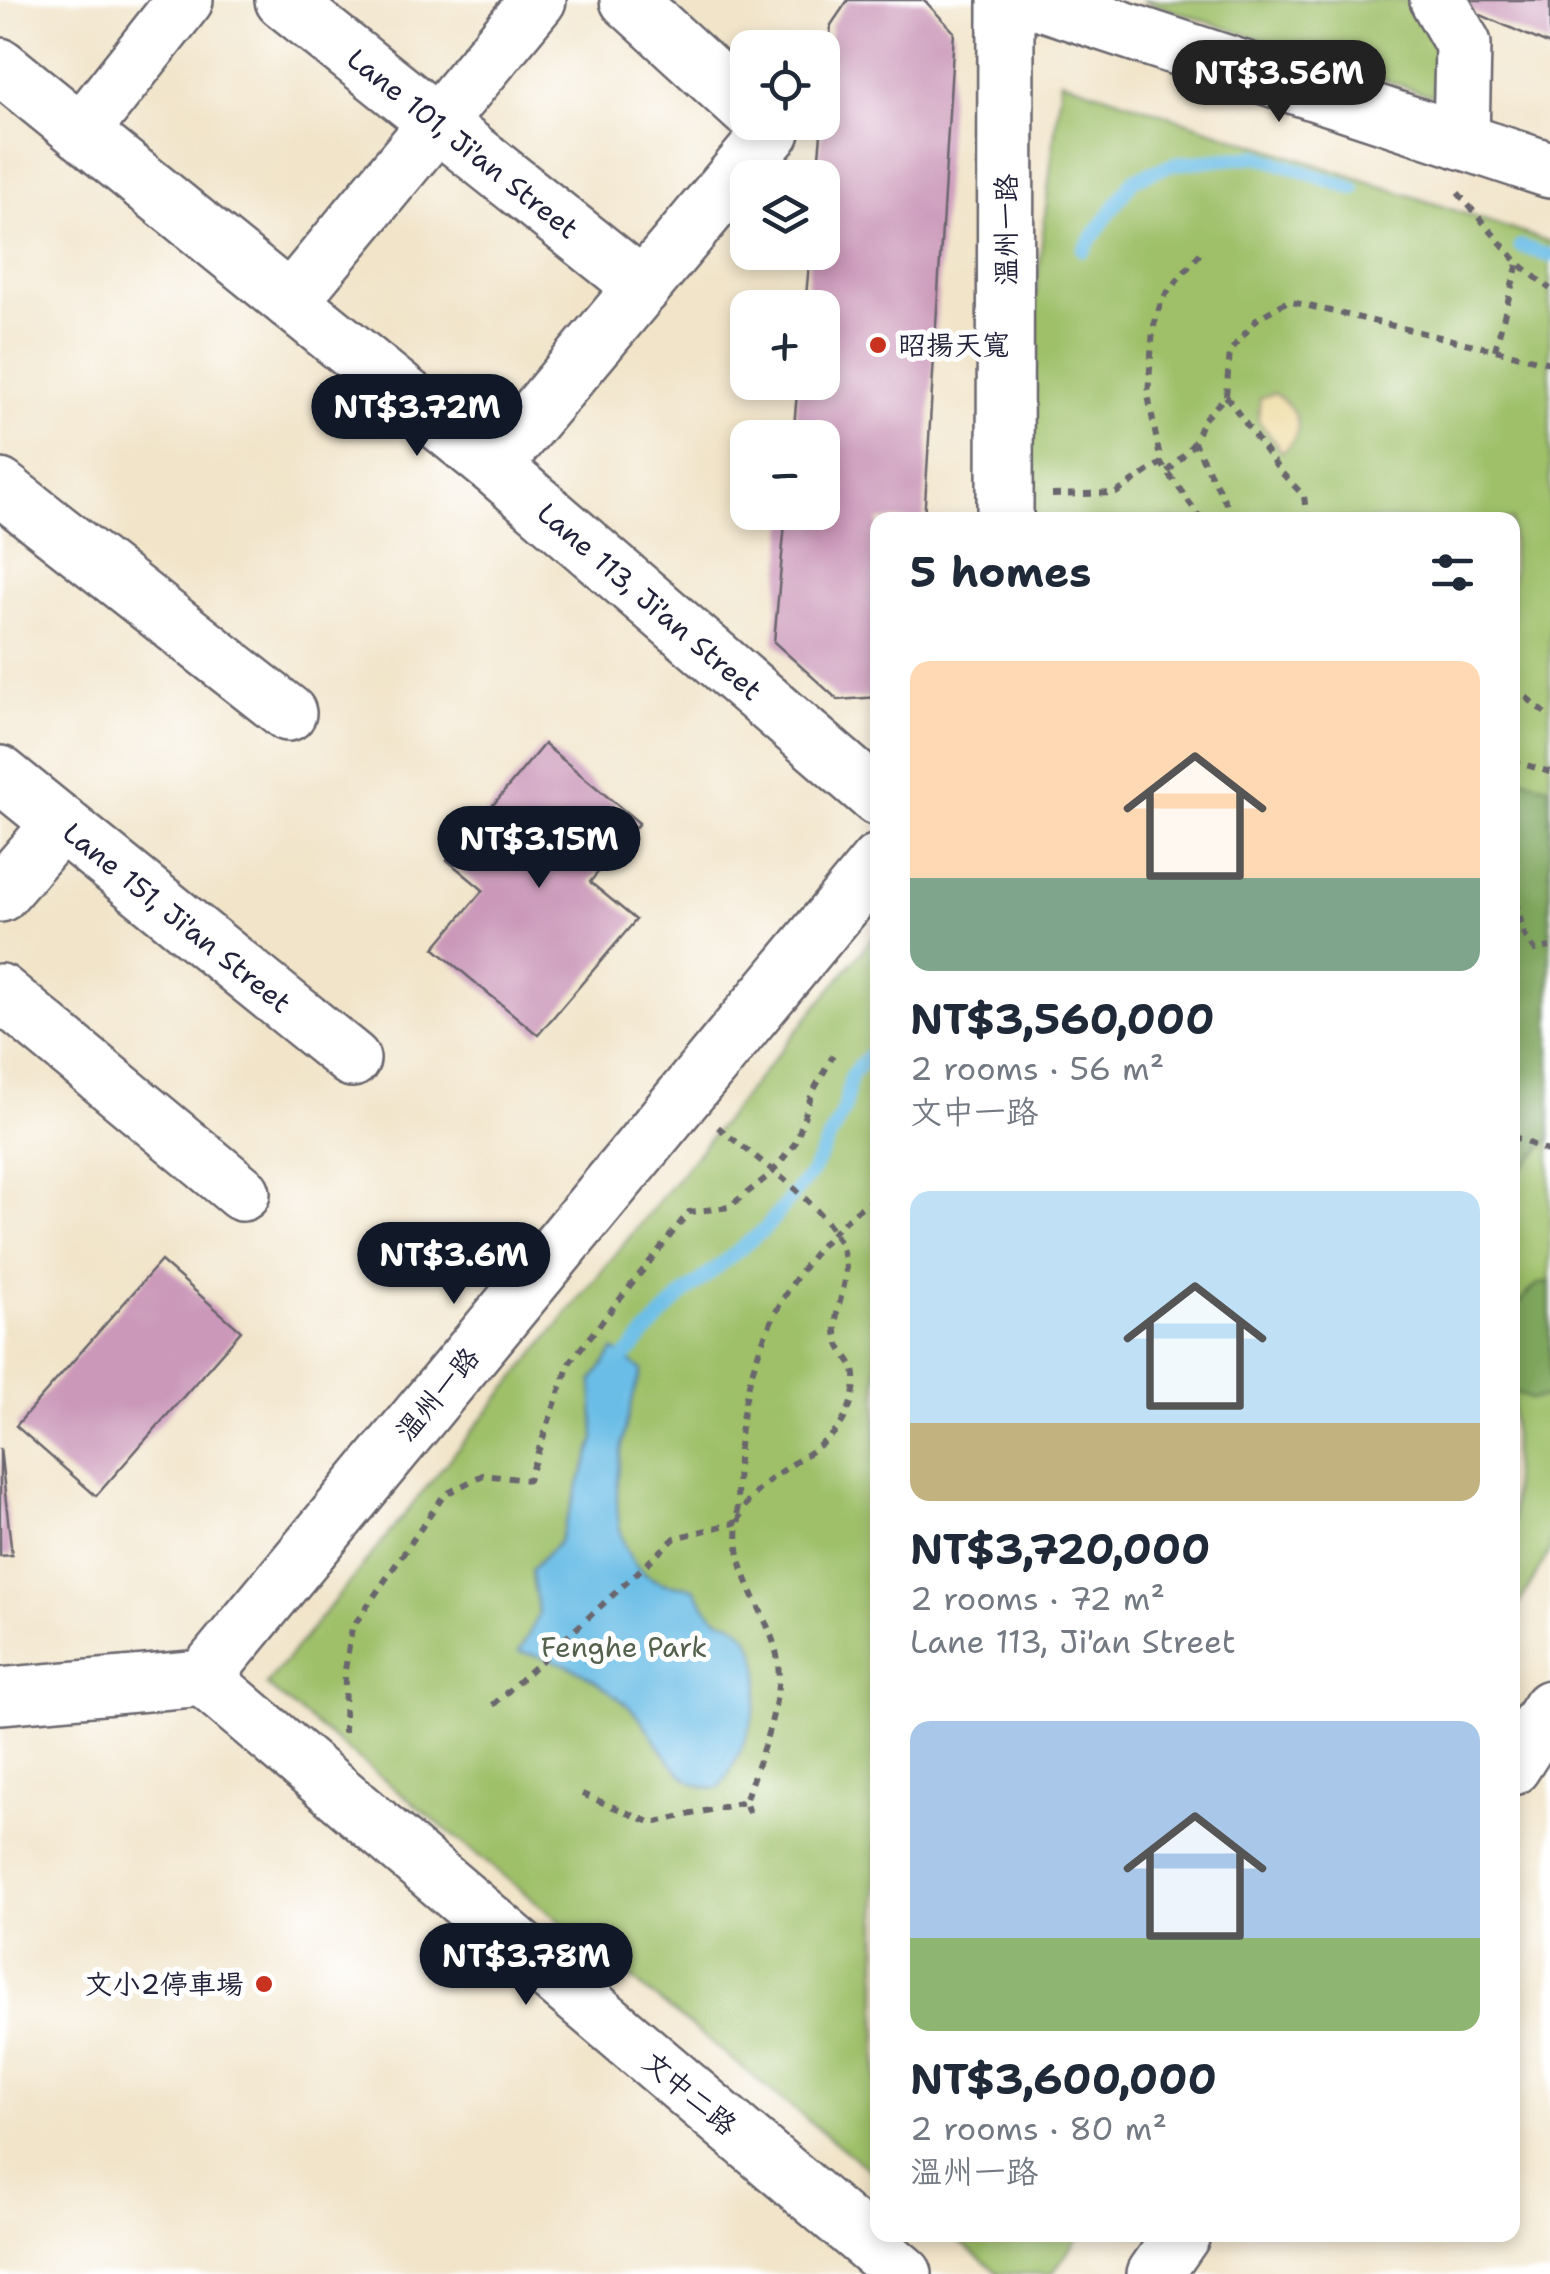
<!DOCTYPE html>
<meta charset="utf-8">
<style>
body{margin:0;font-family:"Shantell Sans","LXGW WenKai TC",sans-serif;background:#f6f6f7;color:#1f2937;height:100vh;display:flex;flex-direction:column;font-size:38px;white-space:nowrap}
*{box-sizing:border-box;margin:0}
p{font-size:32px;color:#747a83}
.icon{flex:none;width:55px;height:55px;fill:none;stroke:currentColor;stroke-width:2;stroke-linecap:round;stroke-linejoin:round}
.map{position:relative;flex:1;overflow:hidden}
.drawer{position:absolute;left:870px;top:512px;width:650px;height:1730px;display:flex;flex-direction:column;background:#fff;border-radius:20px;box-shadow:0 5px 15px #0003}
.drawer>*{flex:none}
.controls{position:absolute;left:730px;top:30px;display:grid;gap:20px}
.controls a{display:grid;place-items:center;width:110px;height:110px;border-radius:20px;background:#fff;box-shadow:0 5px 15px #0003;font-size:50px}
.price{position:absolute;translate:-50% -85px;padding:0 22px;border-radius:35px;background:#111827;color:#fff;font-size:32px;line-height:65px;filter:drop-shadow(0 2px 5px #0008)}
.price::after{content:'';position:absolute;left:50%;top:60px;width:30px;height:22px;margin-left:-15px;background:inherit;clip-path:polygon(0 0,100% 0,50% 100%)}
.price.current{background:#222;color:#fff}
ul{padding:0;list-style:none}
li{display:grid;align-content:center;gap:20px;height:530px;padding:0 40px}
li span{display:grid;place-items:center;height:310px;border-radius:20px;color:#555}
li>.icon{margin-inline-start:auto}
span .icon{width:180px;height:180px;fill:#fffc;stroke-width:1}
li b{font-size:42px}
h2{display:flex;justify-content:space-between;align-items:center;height:120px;padding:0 40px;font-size:42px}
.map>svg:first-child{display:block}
</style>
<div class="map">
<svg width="1550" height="2274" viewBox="0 0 1550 2274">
<rect width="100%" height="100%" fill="#fff"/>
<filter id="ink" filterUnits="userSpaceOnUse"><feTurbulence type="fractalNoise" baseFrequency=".01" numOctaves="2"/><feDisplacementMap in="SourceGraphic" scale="20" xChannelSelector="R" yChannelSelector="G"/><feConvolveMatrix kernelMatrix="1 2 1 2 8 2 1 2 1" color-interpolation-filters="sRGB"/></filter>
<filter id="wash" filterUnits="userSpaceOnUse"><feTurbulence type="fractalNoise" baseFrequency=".0048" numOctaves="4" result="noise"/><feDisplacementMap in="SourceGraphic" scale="40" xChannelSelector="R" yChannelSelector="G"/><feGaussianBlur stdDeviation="2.25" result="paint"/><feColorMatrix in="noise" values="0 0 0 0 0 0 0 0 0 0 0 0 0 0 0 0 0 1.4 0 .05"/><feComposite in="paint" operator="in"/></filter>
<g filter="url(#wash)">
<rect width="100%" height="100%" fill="#f1e4c9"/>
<g fill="#9fc069" stroke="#607152" stroke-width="2.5">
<path d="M1141,0H1424L1437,13L1433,96Z"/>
<path d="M1061,80L1550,242V1550L1513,1615L1512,520H1009Z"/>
<path d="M877,932V2176L266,1685Z"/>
<path d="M951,2235H1080L1052,2274H999Z"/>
</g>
<g fill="#7fa65d" stroke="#50644c" stroke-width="2.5">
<path d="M1513,775L1550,787V1139L1513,1178Z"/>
<path d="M1550,1282V1396L1531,1400L1513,1391V1308L1539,1283Z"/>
</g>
<path fill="#eeda9e" stroke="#887e6c" stroke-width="2.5" d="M1274,393C1299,411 1308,430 1282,452L1258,420L1260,398Z"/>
<path fill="#6bbde6" stroke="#467090" stroke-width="2.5" d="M614,1350L642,1370C623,1423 588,1559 663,1583C672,1586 684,1586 694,1588C700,1597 708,1613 718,1618C723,1621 729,1620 733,1623C786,1660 746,1747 720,1788C674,1794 657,1729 627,1705C590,1674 566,1660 519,1652L539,1615L531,1570L559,1542L595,1439L592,1381Z"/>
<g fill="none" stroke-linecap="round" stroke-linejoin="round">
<g stroke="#6bbde6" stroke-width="14">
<path d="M1520,246L1550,256"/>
<path d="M1083,250L1134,179L1174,164L1258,156L1354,189"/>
<path d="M625,1357L679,1298L765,1229L812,1172L844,1110L851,1075L878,1046"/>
</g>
</g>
<g id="blocks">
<g fill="#cb98b9">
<path d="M848,0H924L954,32L924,520H878V697L838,700L774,642L786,512H822V438H793L798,382H822V308H805L810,252H822V178H817L831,25Z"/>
<path d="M1471,0H1550V45L1467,9Z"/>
<path d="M544,744L639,823L590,882L636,920L538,1035L434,948L483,890L447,860Z"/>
<path d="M161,1261L241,1331L96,1496L16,1426Z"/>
<path d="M0,1448L12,1555L0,1556Z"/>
</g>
</g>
</g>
<g filter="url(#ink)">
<use href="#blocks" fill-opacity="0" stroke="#6a666d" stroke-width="2.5"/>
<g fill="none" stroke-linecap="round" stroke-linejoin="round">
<g stroke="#6a666d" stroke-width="60">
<g id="minor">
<path id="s1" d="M283,0L643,287"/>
<path d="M628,0L748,110"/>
<path d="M1034,0L1550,170"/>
<path d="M1438,0L1463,44L1461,141"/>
<path id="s2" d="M0,66L493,466L878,798"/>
<path d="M81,132L185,0"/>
<path d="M290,301L538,0"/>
<path d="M493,466L772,132L762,122"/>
<path d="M0,487L288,713"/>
<path d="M1005,520L1006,0"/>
<path id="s3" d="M0,774L352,1059"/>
<path d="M0,894L61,823"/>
<path d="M0,992L242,1193"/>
<path d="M203,1678L904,2274"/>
<path d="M0,1696L203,1678L878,862"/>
<path d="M1512,1767L1550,1708"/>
<path d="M1155,2274L1182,2235"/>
</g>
</g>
<g stroke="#6a666d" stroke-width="6" stroke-dasharray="8 8" stroke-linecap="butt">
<path d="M1458,193L1518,263L1550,289"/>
<path d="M1495,350L1518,263"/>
<path d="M1226,396L1279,470L1304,496L1307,520"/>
<path d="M1168,472L1194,443"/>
<path d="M1052,495L1116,493L1161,463"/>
<path d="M1202,520L1161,463L1148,395L1153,329L1162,299L1202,251"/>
<path d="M1230,520L1226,503L1194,443L1203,420L1226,396L1230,351L1258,318L1288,301L1550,363"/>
<path d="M1512,692L1521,693L1550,717"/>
<path d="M1512,761L1550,772"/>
<path d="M1512,885L1524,934L1535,950L1550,947"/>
<path d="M718,1127C756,1159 831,1207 844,1255C853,1286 827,1313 839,1344C842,1353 851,1360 854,1370C859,1388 847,1420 834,1433C809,1459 743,1485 738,1525C732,1570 763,1606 775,1647C789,1694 758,1758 745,1802L751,1818"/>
<path d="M1512,1136L1550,1152"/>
<path d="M493,1705L675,1538L738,1522C733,1421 750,1333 814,1254C832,1233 853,1210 878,1197"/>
<path d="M344,1733L345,1670L352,1628L444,1495L483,1475L528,1480L570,1362L689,1212L729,1207L772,1173L796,1142L812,1093L833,1056"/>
<path d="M582,1794L652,1823L745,1802"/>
</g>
<use href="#minor" stroke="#fff" stroke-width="55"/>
</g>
</g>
<g fill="#c8321e" stroke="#fff" stroke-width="4">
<circle cx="878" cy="345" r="10"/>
<circle cx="264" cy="1984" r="10"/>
</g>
<g text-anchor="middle" stroke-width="10" stroke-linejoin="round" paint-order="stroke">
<g font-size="28" fill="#22223b" stroke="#fff">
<text dy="10" stroke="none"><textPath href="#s1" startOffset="230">Lane 101, Ji'an Street</textPath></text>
<text transform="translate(1006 230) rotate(-90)" y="10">溫州一路</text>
<text dy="10" stroke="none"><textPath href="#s2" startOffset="842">Lane 113, Ji'an Street</textPath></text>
<text dy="10" stroke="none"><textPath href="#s3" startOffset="228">Lane 151, Ji'an Street</textPath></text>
<text transform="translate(437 1394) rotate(-50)" y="10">溫州一路</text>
<text transform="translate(690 2093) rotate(40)" y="10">文中二路</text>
</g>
<g font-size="28" fill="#22223b" stroke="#fff" text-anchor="start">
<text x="898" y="355">昭揚天寬</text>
<text x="244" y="1994" text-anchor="end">文小2停車場</text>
</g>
<g font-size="28" fill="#54614d" stroke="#fff">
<text x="624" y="1657">Fenghe Park</text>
</g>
</g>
</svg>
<div class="controls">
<a><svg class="icon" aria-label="locate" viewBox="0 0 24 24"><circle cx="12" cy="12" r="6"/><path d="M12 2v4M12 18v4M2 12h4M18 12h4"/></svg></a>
<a><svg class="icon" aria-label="layers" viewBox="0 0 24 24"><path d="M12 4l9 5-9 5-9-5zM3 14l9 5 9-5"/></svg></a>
<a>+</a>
<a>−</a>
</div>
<b class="price current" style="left:1279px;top:125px">NT$3.56M</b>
<b class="price" style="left:417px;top:459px">NT$3.72M</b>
<b class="price" style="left:539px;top:891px">NT$3.15M</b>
<b class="price" style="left:454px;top:1307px">NT$3.6M</b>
<b class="price" style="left:526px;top:2008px">NT$3.78M</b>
<section class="drawer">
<h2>5 homes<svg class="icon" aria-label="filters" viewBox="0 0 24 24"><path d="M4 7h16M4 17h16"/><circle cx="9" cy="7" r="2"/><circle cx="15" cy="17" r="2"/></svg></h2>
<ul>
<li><span style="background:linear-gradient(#ffd9b3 70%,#7fa58c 0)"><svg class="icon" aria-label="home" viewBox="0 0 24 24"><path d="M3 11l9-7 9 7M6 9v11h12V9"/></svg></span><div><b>NT$3,560,000</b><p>2 rooms · 56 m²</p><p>文中一路</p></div></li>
<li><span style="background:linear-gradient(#bfe0f5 75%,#c2b280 0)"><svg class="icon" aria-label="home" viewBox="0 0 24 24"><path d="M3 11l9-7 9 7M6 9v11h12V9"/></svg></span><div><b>NT$3,720,000</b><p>2 rooms · 72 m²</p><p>Lane 113, Ji'an Street</p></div></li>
<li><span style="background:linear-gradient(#a9c7e8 70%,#8fb573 0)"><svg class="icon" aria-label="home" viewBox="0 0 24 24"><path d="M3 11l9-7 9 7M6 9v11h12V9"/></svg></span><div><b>NT$3,600,000</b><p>2 rooms · 80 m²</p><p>溫州一路</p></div></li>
</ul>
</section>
</div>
